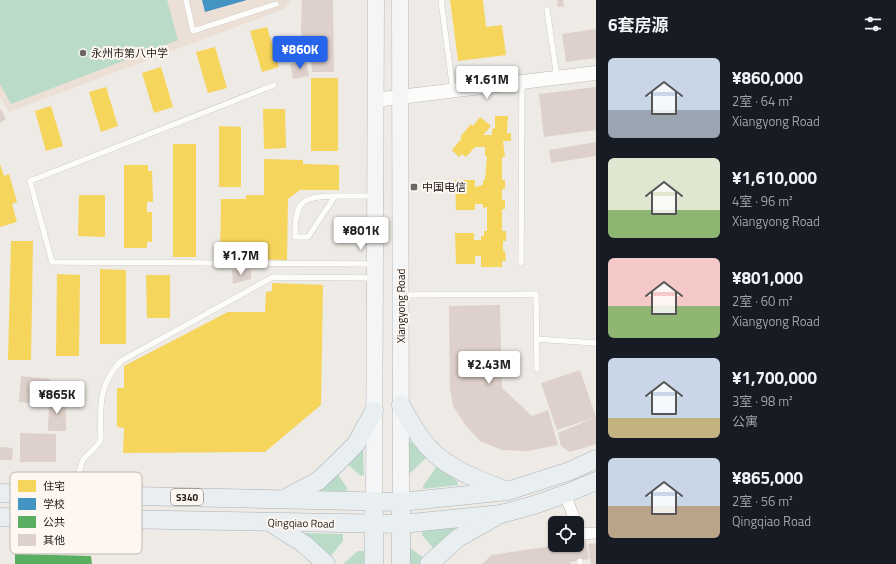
<!DOCTYPE html>
<html lang="zh">
<meta charset="utf-8">
<style>
body{margin:0;font-family:"Titillium Web","Noto Sans SC",sans-serif;background:#20242c;color:#f1f3f6;height:100vh;display:flex;flex-direction:column;font-size:15px;white-space:nowrap}
*{box-sizing:border-box;margin:0}
p{font-size:13px;color:#9ea1a6}
.icon{flex:none;width:22px;height:22px;fill:none;stroke:currentColor;stroke-width:2;stroke-linecap:round;stroke-linejoin:round}
.map{position:relative;flex:1;overflow:hidden}
.details{display:flex;flex-direction:column;background:#171b24;width:300px}
.details>*{flex:none}
.fabs{position:absolute;left:548px;top:516px;display:grid;gap:8px}
.fabs a{display:grid;place-items:center;width:36px;height:36px;border-radius:6px;background:#171b24;box-shadow:0 1px 3px #0004;font-size:20px}
.price{position:absolute;translate:-50% -34px;padding:0 9px;border-radius:4px;background:#fff;color:#222;font-size:13px;line-height:26px;filter:drop-shadow(0 1px 2px #0008)}
.price::after{content:'';position:absolute;left:50%;top:24px;width:12px;height:9px;margin-left:-6px;background:inherit;clip-path:polygon(0 0,100% 0,50% 100%)}
.price.selected{background:#2563eb;color:#fff}
ul{padding:0;list-style:none}
li{display:flex;align-items:center;gap:12px;height:100px;padding:0 12px}
li span{display:grid;place-items:center;flex:none;width:112px;height:80px;border-radius:6px;color:#555}
li>.icon{margin-inline-start:auto}
span .icon{width:48px;height:48px;fill:#fffc;stroke-width:1}
li b{font-size:17px}
h2{display:flex;justify-content:space-between;align-items:center;height:48px;padding:0 12px;font-size:17px}
main{display:flex;flex:1;min-height:0}
.map>svg:first-child{display:block}
</style>
<main>
<div class="map">
<svg width="596" height="564" viewBox="0 0 596 564">
<rect width="100%" height="100%" fill="#eeeae6"/>
<path fill="#ecdfd5" d="M0,0H291L284,9L9,112L0,97Z"/>
<g fill="#bbdbc9">
<path d="M0,0H167L178,40L11,104L0,84Z"/>
<path d="M409,440L427,457L409,474H406Z"/>
<path d="M363,448L364,475L361,476L344,461Z"/>
<path d="M437,466L457,481L458,485L423,489V486Z"/>
<path d="M335,470L347,488V492L318,491Z"/>
<path d="M454,528L457,531L434,549L422,535L423,531Z"/>
<path d="M304,533L343,534V541L329,558L303,536Z"/>
<path d="M409,547L425,559L421,564H407Z"/>
<path d="M358,551H364V564H343Z"/>
</g>
<g fill="#f6d55c">
<path d="M450,0H483L486,27L502,25L506,55L458,61Z"/>
<path d="M267,27L279,67L262,72L250,31Z"/>
<path d="M215,47L227,88L208,93L196,52Z"/>
<path d="M161,67L173,107L154,113L142,73Z"/>
<rect x="311" y="78" width="27" height="73"/>
<path d="M106,87L118,126L101,132L89,92Z"/>
<path d="M51,106L63,146L46,151L35,111Z"/>
<path d="M263,109H285L286,148L264,149Z"/>
<path d="M495,116H508L507,133H511V141H503L505,157H502V180H505V189H502V200H505V209H502V231H506V241H503V251H505L506,261H502V267H481V256H475V264H456L455,233H474V240H481V236H484V231H487V207L483,208V204H475V210H456L455,180H475V187L483,185V180H485L487,156H485V147H475L466,157L462,154L459,157L452,150L462,138L460,137L471,124L473,126L480,117L491,126L483,135H492V129L495,128Z"/>
<path d="M219,126L241,127V187H219Z"/>
<rect x="173" y="144" width="23" height="113"/>
<path d="M264,159L303,160V164L339,165V190H300L288,199L287,260L220,258L221,199H246V195H264Z"/>
<path d="M0,164L4,176L9,174L17,202L12,204L17,222L0,227Z"/>
<path d="M124,165H148V171H152L153,202H147V212H152V242H147V248H124Z"/>
<path d="M79,195H105V237L78,236Z"/>
<path d="M11,241H33L31,360H8Z"/>
<path d="M100,269L126,270V344H100Z"/>
<path d="M57,274L80,275L79,356H56Z"/>
<path d="M146,275H170V318H147Z"/>
<path d="M272,283L323,285L321,405L265,452L123,453L124,428L117,427V388H124V366L228,312H265L266,292L272,291Z"/>
</g>
<path fill="#4393c3" d="M202,0H247L205,12Z"/>
<path fill="#5aae61" d="M15,554L91,556L92,564H15Z"/>
<g fill="#ded0ca">
<path d="M302,0H333L334,72H312L311,52L304,51L301,30Z"/>
<path d="M557,0H563L564,6L558,7Z"/>
<path d="M596,29V58L566,62L562,34Z"/>
<path d="M306,60L309,76L293,79L290,64Z"/>
<path d="M596,87V130L544,137L539,94Z"/>
<path d="M0,108L6,119L0,123Z"/>
<path d="M596,142V156L551,163L549,150Z"/>
<path d="M251,269V279L233,284L232,270Z"/>
<path d="M500,305L502,388L532,416L548,410L558,445L528,451L502,450L480,441L466,426L453,406L450,389L449,306Z"/>
<path d="M580,370L596,417L557,430L541,383Z"/>
<path d="M21,376L50,379L48,405L19,402Z"/>
<path d="M49,399L66,400V431H48Z"/>
<path d="M596,417V444L570,452L561,446L558,433Z"/>
<path d="M20,433L56,434V462H20Z"/>
<path d="M0,447L13,448L12,460H0Z"/>
<path d="M586,541L589,559L570,562L571,564H482L492,555L559,545H577V542Z"/>
<path d="M596,543V564H591L588,544Z"/>
</g>
<g fill="none" stroke-linecap="round" stroke-linejoin="round">
<g stroke="#bcb9b6" stroke-width="6">
<g id="service">
<path d="M186,0L193,31L276,4"/>
<path d="M441,0L453,91"/>
<path d="M547,10L557,77"/>
<path d="M274,85L30,181L52,262L374,264"/>
<path d="M335,196C300,196 295,203 295,237H308L335,196H375"/>
<path d="M521,263L522,82"/>
<path d="M401,295L536,294L537,369"/>
<path d="M536,339L596,343"/>
<path d="M78,492C79,482 78,469 83,460C89,452 98,448 101,438C100,407 98,385 121,361L273,277L374,278"/>
<path d="M580,564V561"/>
</g>
</g>
<g stroke="#bcb9b6" stroke-width="12">
<g id="minor">
<path d="M565,494L576,523"/>
<path d="M577,525L580,534L596,533"/>
</g>
</g>
<g stroke="#bcb9b6" stroke-width="15">
<path id="tertiary" d="M375,100L596,73"/>
</g>
<g stroke="#bcb9b6" stroke-width="17">
<g id="secondary">
<path d="M400,0L401,502"/>
<path d="M374,502L376,0"/>
</g>
</g>
<g stroke="#abb3b7" stroke-width="19">
<g id="primary">
<path d="M401,405C407,416 413,427 420,437C440,466 473,478 505,490"/>
<path d="M0,493L401,502L508,491L570,471L596,459"/>
<path d="M286,498L318,481L336,464L356,444L374,411"/>
<path d="M401,512V564"/>
<path d="M374,513V564"/>
<path d="M0,517L401,524L501,514L534,505L565,494L596,481"/>
<path d="M271,523L304,544L326,564"/>
<path d="M429,564L458,538L495,517"/>
</g>
</g>
<use href="#service" stroke="#fcfcfb" stroke-width="5.5"/>
<use href="#minor" stroke="#fcfcfb" stroke-width="11"/>
<use href="#tertiary" stroke="#fcfcfb" stroke-width="14"/>
<use href="#secondary" stroke="#f3f5f6" stroke-width="16"/>
<use href="#primary" stroke="#e9eef1" stroke-width="18"/>
</g>
<g fill="#6b6765" stroke="#fef7f1" stroke-width="1.5">
<circle cx="83" cy="53" r="4"/>
<rect x="410" y="183" width="8" height="8" rx="2"/>
</g>
<g text-anchor="middle" stroke-width="4" stroke-linejoin="round" paint-order="stroke">
<rect fill="#fef7f1" stroke="#65615e" stroke-width="1" x="171" y="489" width="32" height="16" rx="3"/>
<g font-size="10" font-weight="bold" fill="#24211f">
<text x="187" y="501">S340</text>
</g>
<g font-size="11" fill="#24211f" stroke="#fef7f1" text-anchor="start">
<text x="91" y="57">永州市第八中学</text>
<text x="422" y="191">中国电信</text>
</g>
<g font-size="11" fill="#24211f" stroke="#fef7f1">
<text transform="translate(401 306) rotate(-90)" y="4">Xiangyong Road</text>
<text transform="translate(301 523) rotate(1)" y="4">Qingqiao Road</text>
</g>
</g>
<rect x="10" y="472" width="132" height="82" rx="6" fill="#fef7f1" stroke="#bdb7b2" stroke-width="1"/>
<rect x="18" y="480" width="18" height="12" fill="#f6d55c"/>
<rect x="18" y="498" width="18" height="12" fill="#4393c3"/>
<rect x="18" y="516" width="18" height="12" fill="#5aae61"/>
<rect x="18" y="534" width="18" height="12" fill="#ded0ca"/>
<g font-size="11" fill="#24211f">
<text x="43" y="490">住宅</text>
<text x="43" y="508">学校</text>
<text x="43" y="526">公共</text>
<text x="43" y="544">其他</text>
</g>
</svg>
<div class="fabs">
<a><svg class="icon" aria-label="locate" viewBox="0 0 24 24"><circle cx="12" cy="12" r="6"/><path d="M12 2v4M12 18v4M2 12h4M18 12h4"/></svg></a>
</div>
<b class="price selected" style="left:300px;top:70px">¥860K</b>
<b class="price" style="left:487px;top:100px">¥1.61M</b>
<b class="price" style="left:361px;top:251px">¥801K</b>
<b class="price" style="left:241px;top:276px">¥1.7M</b>
<b class="price" style="left:489px;top:385px">¥2.43M</b>
<b class="price" style="left:57px;top:415px">¥865K</b>
</div>
<section class="details">
<h2>6套房源<svg class="icon" aria-label="filters" viewBox="0 0 24 24"><path d="M4 7h16M4 17h16"/><circle cx="9" cy="7" r="2"/><circle cx="15" cy="17" r="2"/></svg></h2>
<ul>
<li><span style="background:linear-gradient(#c9d6e8 65%,#9aa5b1 0)"><svg class="icon" aria-label="home" viewBox="0 0 24 24"><path d="M3 11l9-7 9 7M6 9v11h12V9"/></svg></span><div><b>¥860,000</b><p>2室 · 64 m²</p><p>Xiangyong Road</p></div></li>
<li><span style="background:linear-gradient(#dfe7d0 65%,#8fb573 0)"><svg class="icon" aria-label="home" viewBox="0 0 24 24"><path d="M3 11l9-7 9 7M6 9v11h12V9"/></svg></span><div><b>¥1,610,000</b><p>4室 · 96 m²</p><p>Xiangyong Road</p></div></li>
<li><span style="background:linear-gradient(#f6c9c9 60%,#8fb573 0)"><svg class="icon" aria-label="home" viewBox="0 0 24 24"><path d="M3 11l9-7 9 7M6 9v11h12V9"/></svg></span><div><b>¥801,000</b><p>2室 · 60 m²</p><p>Xiangyong Road</p></div></li>
<li><span style="background:linear-gradient(#c9d6e8 75%,#c2b280 0)"><svg class="icon" aria-label="home" viewBox="0 0 24 24"><path d="M3 11l9-7 9 7M6 9v11h12V9"/></svg></span><div><b>¥1,700,000</b><p>3室 · 98 m²</p><p>公寓</p></div></li>
<li><span style="background:linear-gradient(#c9d6e8 60%,#b9a48a 0)"><svg class="icon" aria-label="home" viewBox="0 0 24 24"><path d="M3 11l9-7 9 7M6 9v11h12V9"/></svg></span><div><b>¥865,000</b><p>2室 · 56 m²</p><p>Qingqiao Road</p></div></li>
</ul>
</section>
</main>
